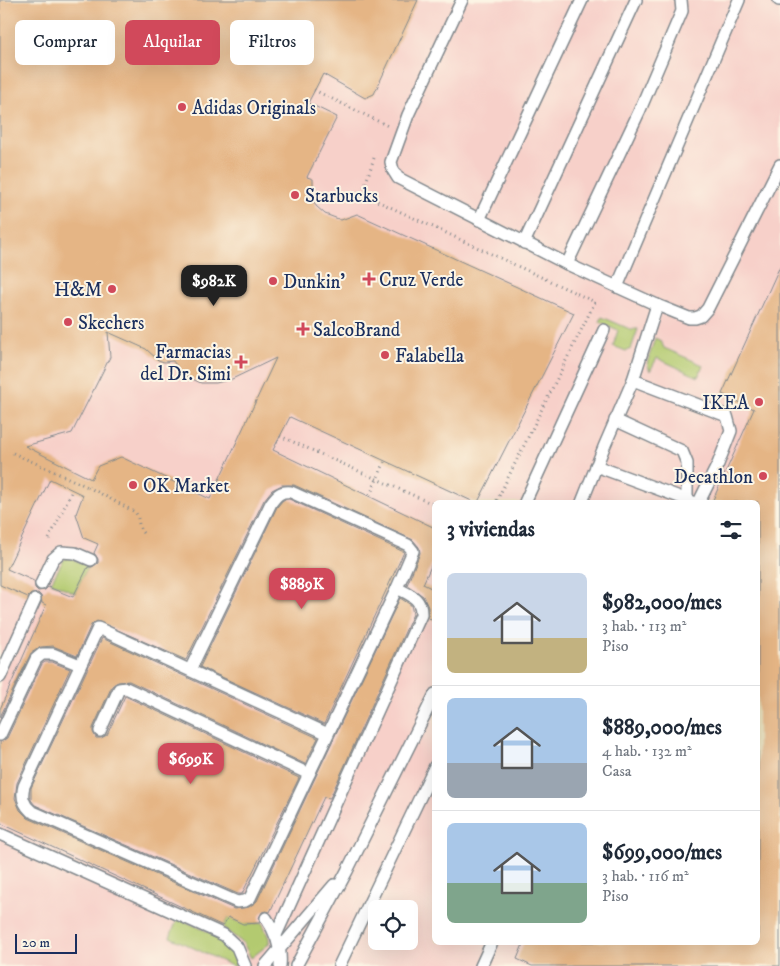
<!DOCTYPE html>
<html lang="es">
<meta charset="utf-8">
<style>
body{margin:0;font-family:"IM FELL DW Pica",serif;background:#f2f2f3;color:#1f2937;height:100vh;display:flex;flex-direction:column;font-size:19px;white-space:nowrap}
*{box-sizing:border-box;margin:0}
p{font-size:16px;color:#747a83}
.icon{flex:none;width:28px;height:28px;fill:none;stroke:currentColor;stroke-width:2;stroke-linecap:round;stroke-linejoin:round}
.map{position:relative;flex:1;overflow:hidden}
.side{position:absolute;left:432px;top:500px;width:328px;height:445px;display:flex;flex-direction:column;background:#fff;border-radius:8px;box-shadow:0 5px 20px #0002}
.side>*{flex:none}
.guide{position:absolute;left:15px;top:20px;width:342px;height:45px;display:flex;gap:10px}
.buttons{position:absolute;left:368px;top:900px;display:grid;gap:10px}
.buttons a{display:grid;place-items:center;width:50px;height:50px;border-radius:8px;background:#fff;box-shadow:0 5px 20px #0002;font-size:25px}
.scale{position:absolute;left:15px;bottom:12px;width:62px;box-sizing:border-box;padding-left:5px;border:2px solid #1b2f5e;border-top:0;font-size:14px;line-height:18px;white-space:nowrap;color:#1b2f5e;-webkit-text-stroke:4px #fcf5e5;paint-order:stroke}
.price{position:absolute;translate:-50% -42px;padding:0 11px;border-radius:10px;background:#d1495b;color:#fff;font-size:16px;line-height:32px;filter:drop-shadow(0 1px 2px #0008)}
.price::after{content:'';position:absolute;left:50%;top:30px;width:15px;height:11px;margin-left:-8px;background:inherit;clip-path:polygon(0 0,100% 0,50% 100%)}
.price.current{background:#222;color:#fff}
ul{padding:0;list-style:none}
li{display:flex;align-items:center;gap:15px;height:125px;padding:0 15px}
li+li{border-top:1px solid #e0e1e3}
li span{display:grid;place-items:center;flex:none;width:140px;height:100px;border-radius:8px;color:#555}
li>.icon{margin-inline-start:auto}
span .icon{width:60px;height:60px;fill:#fffc;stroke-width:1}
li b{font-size:21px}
h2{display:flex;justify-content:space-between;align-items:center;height:60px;padding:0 15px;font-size:21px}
.tag{padding:0 18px;border-radius:8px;background:#fff;box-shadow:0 5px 20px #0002;font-size:18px;line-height:45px}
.tag.current{background:#d1495b;color:#fff}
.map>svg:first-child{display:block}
</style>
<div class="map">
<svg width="780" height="966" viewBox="0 0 780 966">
<rect width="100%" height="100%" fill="#fcf5e5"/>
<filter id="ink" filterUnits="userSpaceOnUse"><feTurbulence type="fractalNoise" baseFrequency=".02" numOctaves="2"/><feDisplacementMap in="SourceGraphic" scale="10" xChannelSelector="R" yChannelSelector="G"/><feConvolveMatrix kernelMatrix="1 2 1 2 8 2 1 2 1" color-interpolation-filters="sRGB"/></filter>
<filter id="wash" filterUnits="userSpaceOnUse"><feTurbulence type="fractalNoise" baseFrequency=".0096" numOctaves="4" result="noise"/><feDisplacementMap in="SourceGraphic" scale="20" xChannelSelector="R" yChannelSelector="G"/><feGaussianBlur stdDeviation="1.12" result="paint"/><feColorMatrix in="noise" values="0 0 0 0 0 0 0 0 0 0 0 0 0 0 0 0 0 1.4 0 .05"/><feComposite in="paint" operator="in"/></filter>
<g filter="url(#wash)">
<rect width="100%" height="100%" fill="#e8e0ba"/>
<path fill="#f7d0c9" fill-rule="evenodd" d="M0,0H780V966H0ZM435,502H758V942H435ZM376,909H409V941H376Z"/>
<g fill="#b3ca6f" stroke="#677c66">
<path d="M602,317L630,329H638L631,349L626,351L613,346L618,330L600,322Z"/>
<path d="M655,338L661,341L664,348L703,365L698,377L657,358L650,371L647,363Z"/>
<path d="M71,558L88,566L75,593L51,582L64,559Z"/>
<path d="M228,917C240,923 248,927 262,922L269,938V944L251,958L243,943L223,928Z"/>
<path d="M178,918C200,929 235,938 236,966H232L170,937Z"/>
</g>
<g id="blocks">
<g fill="#e5b585" fill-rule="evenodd">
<path d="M0,0H418L374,94L365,98L323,74L308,103L337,117L307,177L313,179V199L316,206L325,214L341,220L357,214L574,313L478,502H474L290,417L273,450L435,528V557L423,584L435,590V620L428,618V607L423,596L407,585L420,553L419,547L413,540L294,485H282L272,490L264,500L186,660L97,621L91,625L77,656L53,646L41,647L31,653L0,717V709L46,605L42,603L41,596L38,593L31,594L28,597L0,585ZM108,332L146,349L158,360L164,362L173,361L181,372L190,378L201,383H216L232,379L276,358L210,499L121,457L98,466L91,479L25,446L72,433L110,357ZM50,479L83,495L76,514L84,538L98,544L94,553L98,559V563L92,567H88L73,597L48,587L45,590L38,591L35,588L34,581L7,569Z"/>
<path d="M780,266V966H532L517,959L524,942H758V502H712L754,409L722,394Z"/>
<path d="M289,499L404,552L324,724L200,667L277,507L283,500Z"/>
<path d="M400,598L411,605L413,614L330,798L324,797L270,912L266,911L262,912L259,918L260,923L243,924L228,917L223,926L0,823V742L7,738L42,664L45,662H52L70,669L17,783L15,798L20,810L28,818L234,909L249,907L257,901Z"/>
<path d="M102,638L318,738L305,764L129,681L118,682L112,686L93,728V732L96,738H101L107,735L125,696L299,778L242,894H238L35,805L31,800V788Z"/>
</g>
</g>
</g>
<g filter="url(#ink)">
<use href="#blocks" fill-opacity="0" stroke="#82888c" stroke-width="1"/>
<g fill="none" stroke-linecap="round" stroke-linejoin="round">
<g stroke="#82888c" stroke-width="14">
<g id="lane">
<path d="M462,0L408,115L391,162L393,170L398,178L567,264L657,305L689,318H695L701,316L708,308L780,165"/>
<path d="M779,0H780"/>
<path d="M479,220L582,0"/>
<path d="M524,243L636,0"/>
<path d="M567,264L639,112L682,11L681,0"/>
<path d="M617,287L739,0"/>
<path d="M633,380L727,416L731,431L718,464L699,502"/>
<path d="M615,420L682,451L687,463V500"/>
<path d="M596,466L693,502"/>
<path d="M525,502L604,330"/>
<path d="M582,502L604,447L633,380L657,305"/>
<path d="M41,584L53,559L61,552L75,553L91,560"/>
<path d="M190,670L271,503C277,495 280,491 291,492L408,545L413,551L397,588L328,734L98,628L24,786C21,797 23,804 31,811L237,902L245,901L250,898L328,734"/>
<path d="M0,677L35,600"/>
<path d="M100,731L119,689L126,688L309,774"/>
<path d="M0,735L36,659L42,654H53L80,665"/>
<path d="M0,834L224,935L237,947L245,966"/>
<path d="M266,918C276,933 282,948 280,966"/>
<path d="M276,935L421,615C422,598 410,595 397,588"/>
<path d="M265,966L334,885"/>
<path d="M296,966L347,871L435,694"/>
<path d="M339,966L435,766"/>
<path d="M481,966L492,942"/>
</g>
</g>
<g stroke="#82888c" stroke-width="3" stroke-dasharray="1 4" stroke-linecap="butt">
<path d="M314,90L388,126"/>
<path d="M374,158L362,194L595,302L496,502"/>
<path d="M280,436L435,505"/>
<path d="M88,487L135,512C140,518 137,526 143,533"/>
<path d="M49,539L72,491"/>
</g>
<use href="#lane" stroke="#fff" stroke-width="11"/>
<g stroke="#82888c" stroke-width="3" stroke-dasharray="1 4" stroke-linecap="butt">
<path d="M13,453L88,487"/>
<path d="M370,495L385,461"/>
</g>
</g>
</g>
<g fill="#d1495b" stroke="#fcf5e5" stroke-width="2">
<circle cx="182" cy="107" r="5"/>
<circle cx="295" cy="195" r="5"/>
<path d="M366.5 271.5h5v5h5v5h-5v5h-5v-5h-5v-5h5z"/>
<circle cx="273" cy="281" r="5"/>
<circle cx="112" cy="289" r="5"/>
<circle cx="68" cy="322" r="5"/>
<path d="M300.5 321.5h5v5h5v5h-5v5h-5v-5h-5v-5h5z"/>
<circle cx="385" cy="355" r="5"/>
<path d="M238.5 354.5h5v5h5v5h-5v5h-5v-5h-5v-5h5z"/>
<circle cx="759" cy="402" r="5"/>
<circle cx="763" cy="476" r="5"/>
<circle cx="133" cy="485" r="5"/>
</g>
<g text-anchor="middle" stroke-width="4" stroke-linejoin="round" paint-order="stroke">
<g font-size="19" fill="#1b2f5e" stroke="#fcf5e5" text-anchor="start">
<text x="192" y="114">Adidas Originals</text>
<text x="305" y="202">Starbucks</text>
<text x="379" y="286">Cruz Verde</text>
<text x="283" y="288">Dunkin'</text>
<text x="102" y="296" text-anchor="end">H&amp;M</text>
<text x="78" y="329">Skechers</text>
<text x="313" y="336">SalcoBrand</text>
<text x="231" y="358" text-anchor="end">Farmacias<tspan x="231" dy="22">del Dr. Simi</tspan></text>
<text x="395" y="362">Falabella</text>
<text x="749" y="409" text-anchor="end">IKEA</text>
<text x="753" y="483" text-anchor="end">Decathlon</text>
<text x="143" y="492">OK Market</text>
</g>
</g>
</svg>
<div class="buttons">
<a><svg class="icon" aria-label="locate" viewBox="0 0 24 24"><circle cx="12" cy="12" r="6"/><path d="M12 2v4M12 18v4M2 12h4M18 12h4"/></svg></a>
</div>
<div class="scale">20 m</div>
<b class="price current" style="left:214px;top:307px">$982K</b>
<b class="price" style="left:302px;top:610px">$889K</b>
<b class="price" style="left:191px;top:785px">$699K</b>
<div class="guide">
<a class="tag">Comprar</a>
<a class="tag current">Alquilar</a>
<a class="tag">Filtros</a>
</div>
<section class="side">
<h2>3 viviendas<svg class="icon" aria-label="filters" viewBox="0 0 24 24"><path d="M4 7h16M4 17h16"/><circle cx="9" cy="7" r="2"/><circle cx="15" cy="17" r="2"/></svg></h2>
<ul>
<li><span style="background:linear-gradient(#c9d6e8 65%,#c2b280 0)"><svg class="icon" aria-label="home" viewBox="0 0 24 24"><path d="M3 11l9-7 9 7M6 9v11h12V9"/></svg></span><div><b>$982,000/mes</b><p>3 hab. · 113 m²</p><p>Piso</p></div></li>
<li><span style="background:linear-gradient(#a9c7e8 65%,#9aa5b1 0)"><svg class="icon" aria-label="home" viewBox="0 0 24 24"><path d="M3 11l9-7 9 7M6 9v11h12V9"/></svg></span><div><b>$889,000/mes</b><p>4 hab. · 132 m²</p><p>Casa</p></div></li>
<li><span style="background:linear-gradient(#a9c7e8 60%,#7fa58c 0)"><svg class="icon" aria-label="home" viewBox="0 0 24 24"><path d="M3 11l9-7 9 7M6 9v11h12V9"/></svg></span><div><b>$699,000/mes</b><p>3 hab. · 116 m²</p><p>Piso</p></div></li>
</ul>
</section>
</div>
